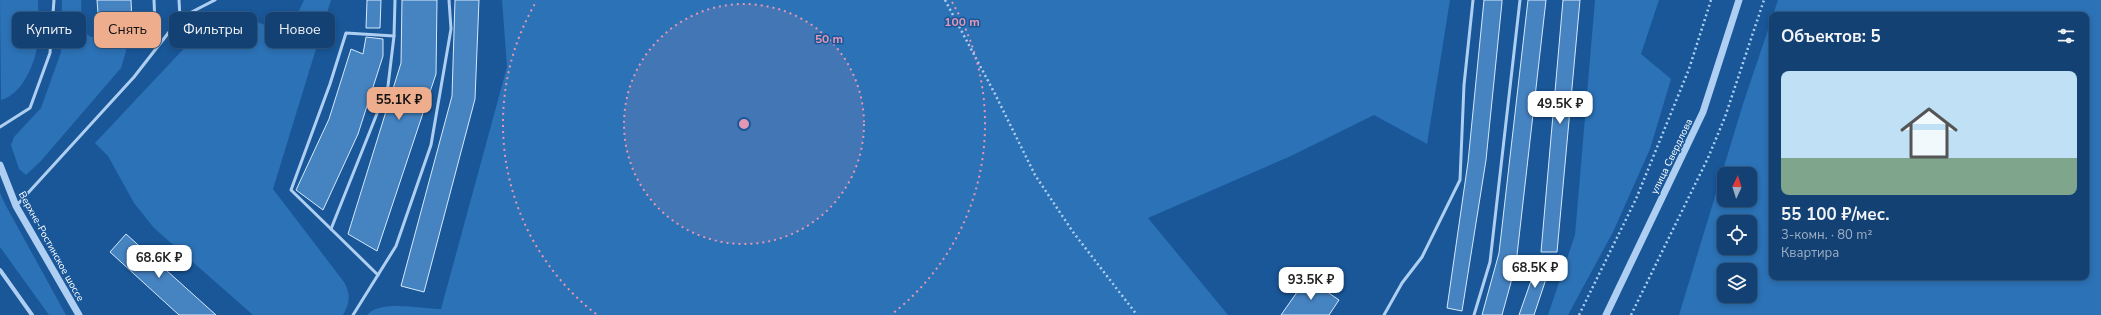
<!DOCTYPE html>
<html lang="ru">
<meta charset="utf-8">
<style>
body{margin:0;font-family:"Nunito Sans",sans-serif;background:#1c4878;color:#f1f3f6;height:100vh;display:flex;flex-direction:column;font-size:15px;white-space:nowrap}
*{box-sizing:border-box;margin:0}
p{font-size:13px;color:#9dafc4}
.icon{flex:none;width:22px;height:22px;fill:none;stroke:currentColor;stroke-width:2;stroke-linecap:round;stroke-linejoin:round}
.map{position:relative;flex:1;overflow:hidden}
.panel{position:absolute;left:1769px;top:12px;width:320px;height:268px;display:flex;flex-direction:column;background:#134173;border-radius:8px;box-shadow:0 2px 6px #0003,0 0 0 1px #325a85}
.panel>*{flex:none}
.banner{position:absolute;left:12px;top:12px;width:380px;height:36px;display:flex;gap:8px}
.needle{width:26px;rotate:4deg}
.fabs{position:absolute;left:1717px;top:167px;display:grid;gap:8px}
.fabs a{display:grid;place-items:center;width:40px;height:40px;border-radius:8px;background:#134173;box-shadow:0 2px 6px #0003,0 0 0 1px #325a85;font-size:20px}
.price{position:absolute;translate:-50% -34px;padding:0 9px;border-radius:8px;background:#fff;color:#222;font-size:13px;line-height:26px;filter:drop-shadow(0 1px 2px #0008)}
.price::after{content:'';position:absolute;left:50%;top:24px;width:12px;height:9px;margin-left:-6px;background:inherit;clip-path:polygon(0 0,100% 0,50% 100%)}
.price.current{background:#eead8d;color:#111}
ul{padding:0;list-style:none}
li{display:grid;align-content:center;gap:8px;height:212px;padding:0 12px}
li+li{border-top:1px solid #325a85}
li span{display:grid;place-items:center;height:124px;border-radius:8px;color:#555}
li>.icon{margin-inline-start:auto}
span .icon{width:72px;height:72px;fill:#fffc;stroke-width:1}
li b{font-size:17px}
h2{display:flex;justify-content:space-between;align-items:center;height:48px;padding:0 12px;font-size:17px}
.pill{padding:0 14px;border-radius:8px;background:#134173;box-shadow:0 2px 6px #0003,0 0 0 1px #325a85;font-size:14px;line-height:36px}
.pill.current{background:#eead8d;color:#111}
.map>svg:first-child{display:block}
</style>
<div class="map">
<svg width="2101" height="315" viewBox="0 0 2101 315">
<rect width="100%" height="100%" fill="#195799"/>
<g fill="#2c72b6" fill-rule="evenodd">
<path d="M0,0H38C38,11 40,23 39,34C37,59 25,93 1,100Z"/>
<path d="M62,0H81L82,31L91,37L112,34L126,39V51L121,68L40,162L26,175L19,169L11,145L14,137L41,108L61,52Z"/>
<path d="M304,0H331L273,189L344,282C351,295 350,302 343,315H253L154,228L134,203L108,156L95,143L207,24L230,16L252,20L288,34Z"/>
<path d="M502,0H1450L1427,144L1374,115L1291,156L1148,218L1228,315H367C380,299 421,309 441,309L507,67Z"/>
<path d="M1595,0H1659L1641,54L1671,79L1650,149L1613,232L1568,315H1548L1575,235Z"/>
<path d="M1778,0H2101V315H1679L1743,104L1772,18V277H2086V15H1773ZM1724,174H1750V200H1724ZM1724,222H1750V248H1724ZM1724,270H1750V296H1724Z"/>
<path d="M0,193L5,204L66,315H49L0,247Z"/>
</g>
<g fill="#4683c1" stroke="#d5e9fc">
<path d="M97,0H131L132,24L99,27Z"/>
<path d="M367,0H381L380,28H366Z"/>
<path d="M402,0H437L436,74L377,251L348,234L401,63Z"/>
<path d="M455,0H479L475,99L424,292L401,286L452,96Z"/>
<path d="M1484,0H1502V2L1486,160L1462,311L1447,308L1468,162Z"/>
<path d="M1528,0H1546L1516,264L1502,315H1482L1499,253Z"/>
<path d="M1563,0H1580L1557,252H1541Z"/>
<path d="M366,37L383,39V56L358,134L323,210L296,190L329,119L351,49L363,54Z"/>
<path d="M126,234L216,315H179L110,252Z"/>
<path d="M1538,261L1551,264L1534,315H1519Z"/>
<path d="M1307,278L1339,300L1329,315H1281Z"/>
</g>
<g fill="none" stroke-linecap="round" stroke-linejoin="round">
<g stroke="#aecff1" stroke-width="2.5" stroke-dasharray="2 3" stroke-linecap="butt">
<path d="M945,0L995,94L1035,175L1073,232L1137,315"/>
<path d="M1579,315L1636,199L1689,69L1711,0"/>
<path d="M1631,315L1708,158L1725,117L1764,0"/>
</g>
<g stroke="#aecff1" stroke-width="3">
<path d="M154,0L156,48"/>
<path d="M180,18L215,0"/>
<path d="M0,127L30,108L50,53L54,0"/>
<path d="M17,205L134,77L180,18L179,0"/>
<path d="M331,229L291,190L330,84L346,33L394,36"/>
<path d="M378,275L331,229L388,86L394,36L395,0"/>
<path d="M353,315L396,246L431,145L451,29L449,0"/>
<path d="M1384,315L1402,283L1422,257L1460,180L1464,85L1473,0"/>
<path d="M1474,315L1490,262L1520,0"/>
</g>
<path stroke="#aecff1" stroke-width="4" d="M0,270L32,315"/>
<g stroke="#aecff1" stroke-width="7">
<path d="M0,165L16,206L79,315"/>
<path d="M1606,315L1703,112L1739,0"/>
</g>
</g>
<circle cx="744" cy="124" r="120" fill="#e497b5" fill-opacity=".12"/>
<g fill="none" stroke="#e497b5" stroke-width="2" stroke-dasharray="2 4">
<circle cx="744" cy="124" r="120"/>
<path d="M596 314A241 241 0 0 1 536 2M952 2A241 241 0 0 1 892 314"/>
</g>
<g text-anchor="middle" stroke-width="3" stroke-linejoin="round" paint-order="stroke">
<g font-size="10" fill="#fff" stroke="#195799">
<text transform="translate(1671 156) rotate(-64)" y="4">улица Свердлова</text>
<text transform="translate(52 246) rotate(61)" y="4">Верхне-Ростинское шоссе</text>
</g>
</g>
<circle cx="744" cy="124" r="6" fill="#e497b5" stroke="#195799" stroke-width="2"/>
<g font-size="12" text-anchor="middle" font-weight="bold" fill="#e497b5" stroke="#195799" stroke-width="3" stroke-linejoin="round" paint-order="stroke">
<text x="962" y="26">100 m</text>
<text x="829" y="43">50 m</text>
</g>
</svg>
<div class="fabs">
<a><svg class="needle" viewBox="-14 -14 28 28"><path d="M0-13l5 13h-10z" fill="#e53935"/><path d="M0 13l5-13h-10z" fill="#9dafc4"/></svg></a>
<a><svg class="icon" aria-label="locate" viewBox="0 0 24 24"><circle cx="12" cy="12" r="6"/><path d="M12 2v4M12 18v4M2 12h4M18 12h4"/></svg></a>
<a><svg class="icon" aria-label="layers" viewBox="0 0 24 24"><path d="M12 4l9 5-9 5-9-5zM3 14l9 5 9-5"/></svg></a>
</div>
<b class="price current" style="left:399px;top:121px">55.1K ₽</b>
<b class="price" style="left:1560px;top:125px">49.5K ₽</b>
<b class="price" style="left:159px;top:279px">68.6K ₽</b>
<b class="price" style="left:1535px;top:289px">68.5K ₽</b>
<b class="price" style="left:1311px;top:301px">93.5K ₽</b>
<div class="banner">
<a class="pill">Купить</a>
<a class="pill current">Снять</a>
<a class="pill">Фильтры</a>
<a class="pill">Новое</a>
</div>
<section class="panel">
<h2>Объектов: 5<svg class="icon" aria-label="filters" viewBox="0 0 24 24"><path d="M4 7h16M4 17h16"/><circle cx="9" cy="7" r="2"/><circle cx="15" cy="17" r="2"/></svg></h2>
<ul>
<li><span style="background:linear-gradient(#bfe0f5 70%,#7fa58c 0)"><svg class="icon" aria-label="home" viewBox="0 0 24 24"><path d="M3 11l9-7 9 7M6 9v11h12V9"/></svg></span><div><b>55 100 ₽/мес.</b><p>3-комн. · 80 m²</p><p>Квартира</p></div></li>
</ul>
</section>
</div>
